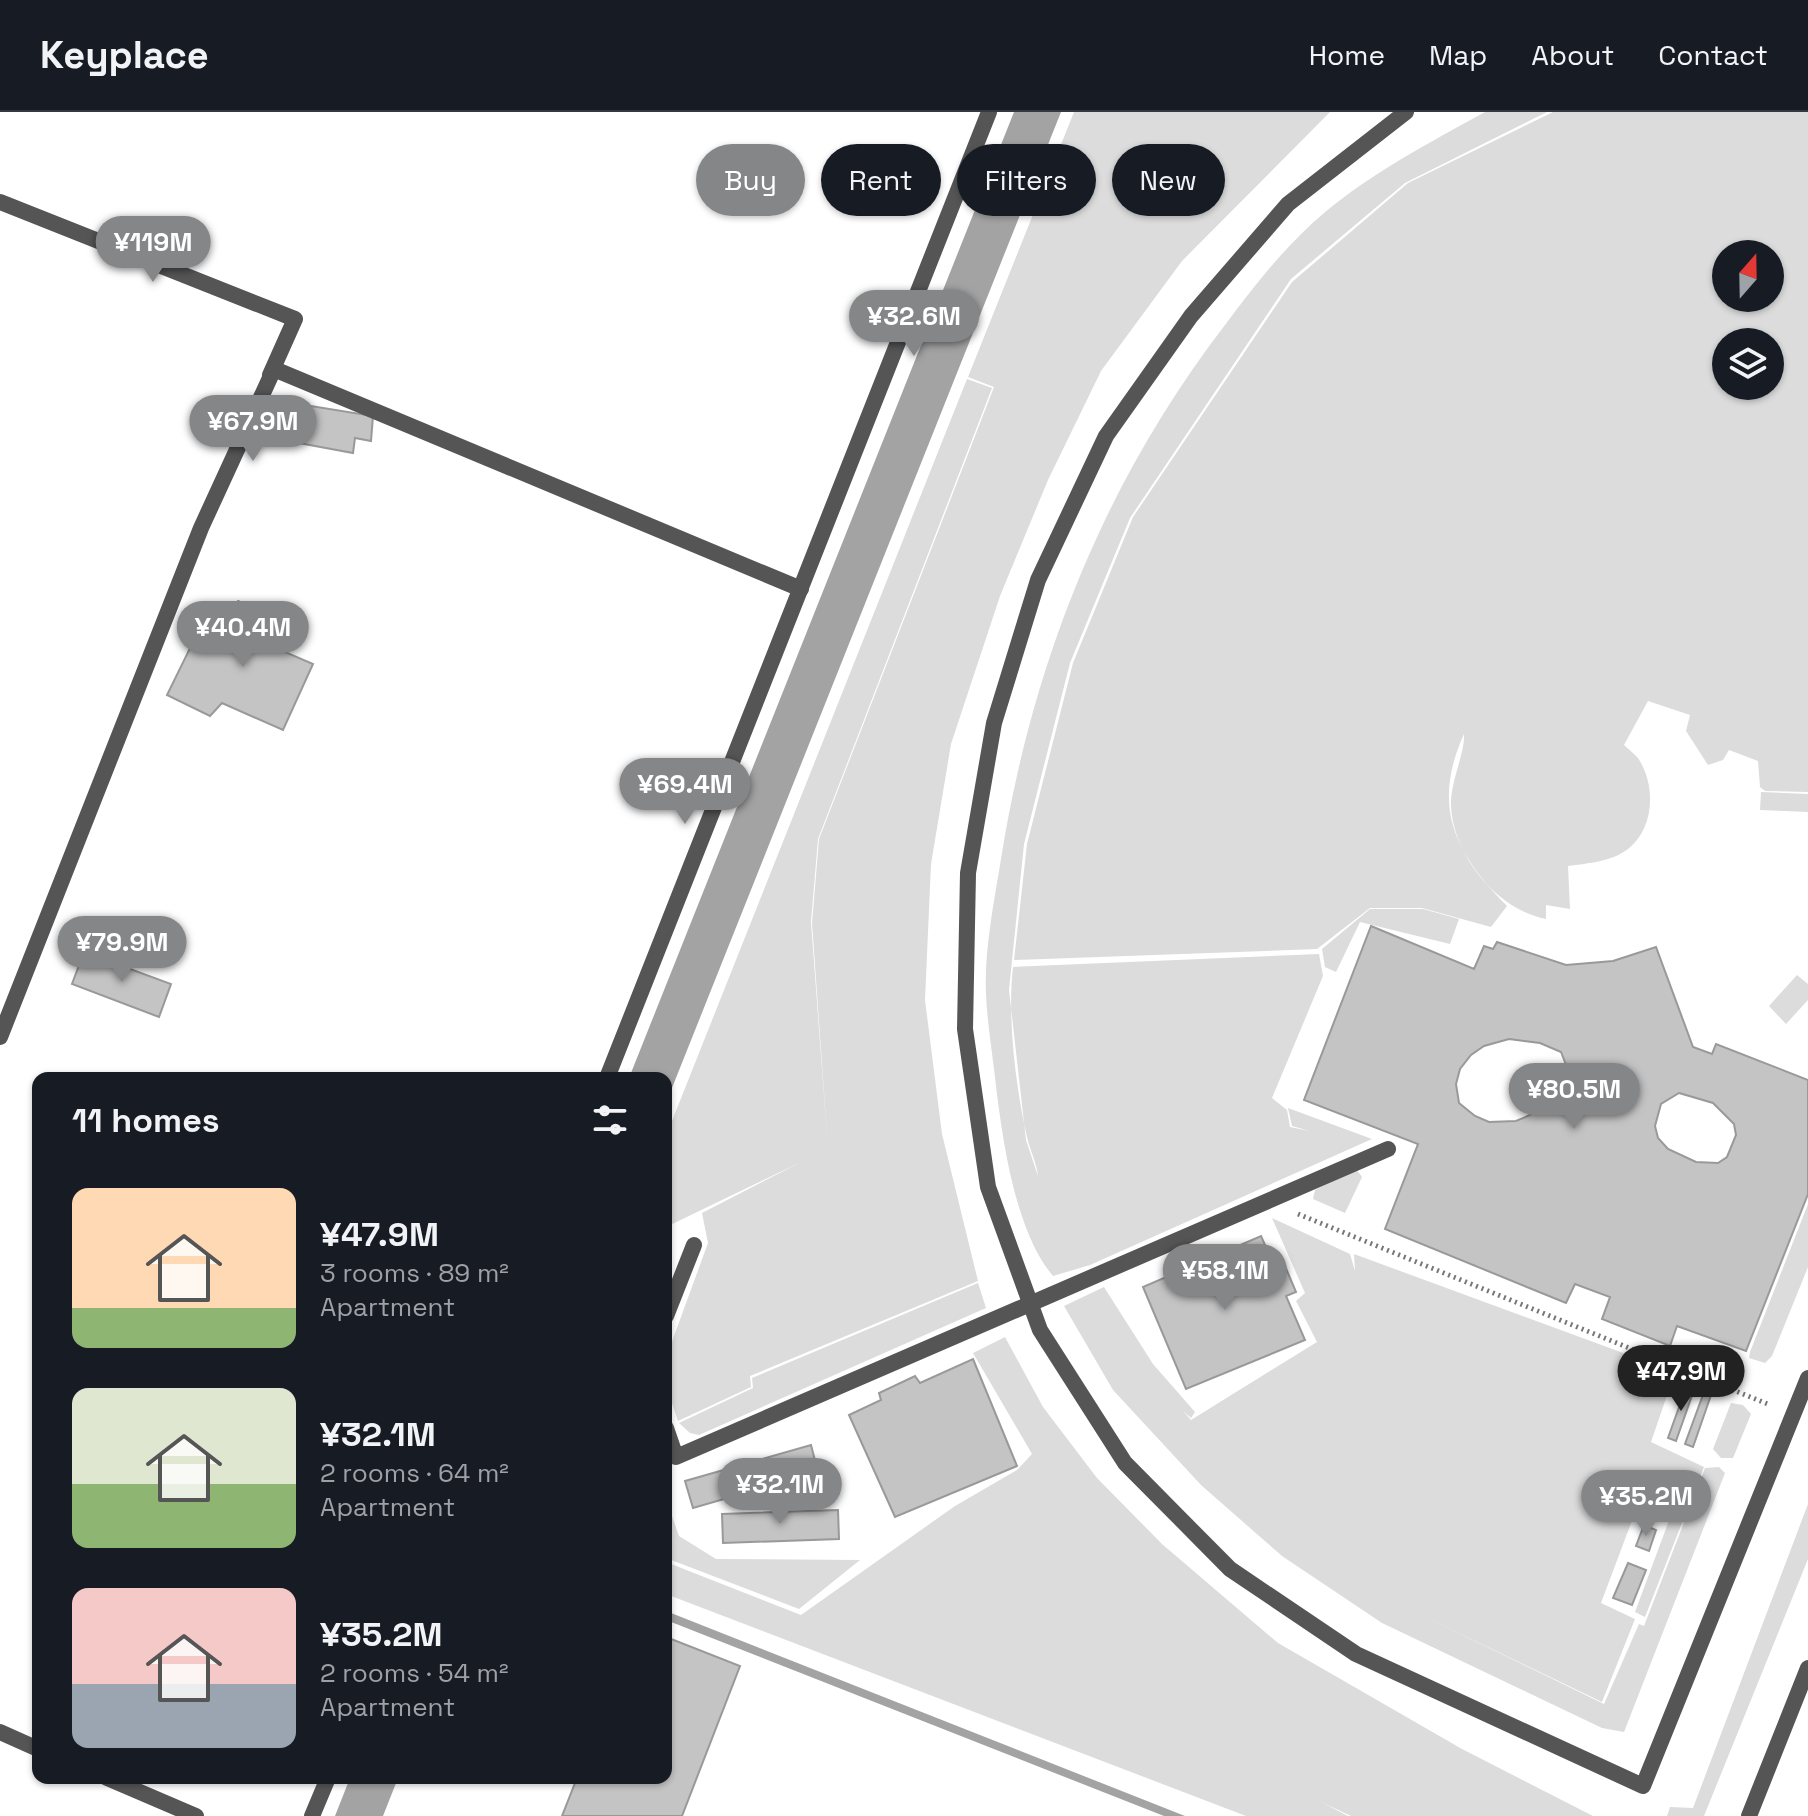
<!DOCTYPE html>
<meta charset="utf-8">
<style>
body{margin:0;font-family:"Space Grotesk",sans-serif;background:#20242c;color:#f1f3f6;height:100vh;display:flex;flex-direction:column;font-size:30px;white-space:nowrap}
*{box-sizing:border-box;margin:0}
p{font-size:26px;color:#9ea1a6}
.icon{flex:none;width:44px;height:44px;fill:none;stroke:currentColor;stroke-width:2;stroke-linecap:round;stroke-linejoin:round}
.map{position:relative;flex:1;overflow:hidden}
.sheet{position:absolute;left:32px;top:960px;width:640px;height:712px;display:flex;flex-direction:column;background:#171b24;border-radius:16px;box-shadow:0 2px 6px #0004}
.sheet>*{flex:none}
.hud{position:absolute;left:696px;top:32px;width:760px;height:72px;display:flex;gap:16px}
.needle{width:52px;rotate:20deg}
.controls{position:absolute;left:1712px;top:128px;display:grid;gap:16px}
.controls a{display:grid;place-items:center;width:72px;height:72px;border-radius:50%;background:#171b24;box-shadow:0 2px 6px #0004;font-size:40px}
.price{position:absolute;translate:-50% -68px;padding:0 18px;border-radius:28px;background:#858687;color:#fff;font-size:26px;line-height:52px;filter:drop-shadow(0 2px 4px #0008)}
.price::after{content:'';position:absolute;left:50%;top:48px;width:24px;height:18px;margin-left:-12px;background:inherit;clip-path:polygon(0 0,100% 0,50% 100%)}
.price.on{background:#222;color:#fff}
ul{padding:0;list-style:none}
li{display:flex;align-items:center;gap:24px;height:200px;padding:0 40px}
li span{display:grid;place-items:center;flex:none;width:224px;height:160px;border-radius:16px;color:#555}
li>.icon{margin-inline-start:auto}
span .icon{width:96px;height:96px;fill:#fffc;stroke-width:1}
li b{font-size:34px}
h2{display:flex;justify-content:space-between;align-items:center;height:96px;padding:0 40px;font-size:34px}
.chip{padding:0 28px;border-radius:36px;background:#171b24;box-shadow:0 2px 6px #0004;font-size:28px;line-height:72px}
.chip.on{background:#858687;color:#fff}
header{display:flex;align-items:center;gap:48px;box-sizing:border-box;height:112px;padding:0 40px;background:#171b24;border-bottom:2px solid #363941}
header strong{font-size:38px}
nav{display:flex;gap:44px;margin-inline-start:auto;font-size:28px}
.map>svg:first-child{display:block}
</style>
<header>
<strong>Keyplace</strong>
<nav><a>Home</a><a>Map</a><a>About</a><a>Contact</a></nav>
</header>
<div class="map">
<svg width="1808" height="1704" viewBox="0 0 1808 1704">
<rect width="100%" height="100%" fill="#fff"/>
<g fill="#dcdcdc" fill-rule="evenodd">
<path d="M1074,0H1330L1182,149L1101,259L1048,368L1000,484L951,632L931,752L925,888L942,1022L978,1169L750,1264L751,1275L678,1309L666,1274V1246L708,1131L702,1101L801,1050L666,1115V1024L967,267L992,276L818,727L811,810L828,1037L812,811L819,727L994,275L968,265Z"/>
<path d="M1485,0H1547L1405,71L1291,167L1130,406L1070,551L1024,732L1009,878L1026,1028L1038,1064C1037,1053 1031,1040 1028,1029C1016,979 1007,906 1013,855L1319,842L1323,864L1272,986L1287,998L1290,1015L1310,1019L1292,1014L1288,996L1372,1027L1090,1153L1053,1164C1013,1117 1001,1017 994,957C991,932 987,907 986,882C984,839 994,790 1001,747C1032,552 1104,370 1225,213C1254,174 1286,133 1324,101C1373,60 1429,31 1485,0Z"/>
<path d="M1553,0H1808V680L1765,679L1760,675L1758,649L1729,638L1723,648L1708,653L1686,619L1690,603L1648,589L1624,633C1630,639 1638,644 1641,651C1656,678 1653,718 1628,737C1611,750 1589,751 1568,754L1570,797L1546,793V807C1497,798 1453,743 1451,694C1450,670 1465,642 1464,622C1431,695 1455,741 1507,794L1491,815L1422,796H1370L1317,837L1014,848L1027,732L1073,551L1133,405L1292,170L1408,71ZM1726,142H1770V186H1726ZM1726,230H1770V274H1726Z"/>
<path d="M1761,680L1808,682V700L1760,698Z"/>
<path d="M1370,797H1423L1459,807L1450,832L1360,810L1336,860L1325,855L1322,837Z"/>
<path d="M1797,863L1808,872V888L1786,912L1769,894Z"/>
<path d="M1356,1057L1362,1065L1345,1101L1313,1087L1315,1078Z"/>
<path d="M1808,1092V1155L1772,1244L1765,1251L1749,1246L1750,1240Z"/>
<path d="M1272,1106L1350,1142L1355,1159L1354,1142L1675,1260L1651,1330L1704,1355L1645,1505L1635,1500L1671,1403L1639,1390L1601,1491L1635,1507L1602,1590L1417,1501L1604,1592L1639,1512L1644,1514L1705,1356L1719,1355L1725,1361L1624,1620L1602,1616L1382,1511L1282,1444L1201,1373L1113,1278L1064,1194L1104,1175L1153,1252L1195,1300L1191,1306L1183,1299L1191,1308L1317,1230L1296,1189L1305,1181Z"/>
<path d="M978,1171L986,1196L699,1323L690,1321L679,1311L753,1276L752,1266Z"/>
<path d="M1005,1225L1043,1295L1097,1366L1162,1432L1278,1531L1462,1637L1593,1704H1351L1321,1690L1348,1704H1246L666,1482V1450L801,1503L955,1394L1017,1358L1032,1342L973,1241Z"/>
<path d="M1731,1291L1743,1293L1751,1302L1733,1346H1721L1713,1337Z"/>
<path d="M666,1387L679,1424L716,1447L860,1448L799,1497L666,1446Z"/>
<path d="M1808,1392V1447L1704,1704H1667L1670,1695L1693,1696Z"/>
</g>
<g fill="#a3a3a3">
<path d="M1014,0H1061L666,991V966H629Z"/>
<path d="M666,1499L1185,1704H1164L666,1508Z"/>
<path d="M350,1666H398L383,1704H335Z"/>
</g>
<g fill="#c4c4c4" stroke="#999" stroke-width="2" fill-rule="evenodd">
<path d="M286,290L373,304L371,329L355,326L353,341L277,327Z"/>
<path d="M238,489L289,512L278,537L313,552L283,618L222,591L210,604L167,583L193,530L203,535L220,500L233,499Z"/>
<path d="M1371,814L1474,857L1484,834L1493,837L1497,830L1566,853L1613,849L1656,835L1693,935L1712,942L1716,932L1808,968V1082L1746,1239L1677,1214L1670,1234L1602,1207L1610,1185L1575,1172L1566,1191L1385,1117L1418,1032L1304,988ZM1509,927L1540,931L1561,940L1570,963L1556,983L1530,1003L1516,1009L1489,1010L1475,1004L1459,991L1456,972L1460,957L1471,943L1484,934ZM1679,981L1713,991L1734,1012L1736,1023L1727,1045L1718,1051L1696,1050L1668,1037L1658,1026L1655,1014L1661,992Z"/>
<path d="M84,840L171,872L159,905L72,872Z"/>
<path d="M1261,1124L1273,1151L1282,1147L1296,1180L1286,1184L1305,1228L1186,1277L1143,1175Z"/>
<path d="M973,1247L1017,1354L895,1405L849,1303L881,1288L879,1281L915,1264L920,1271Z"/>
<path d="M1687,1273L1695,1275L1676,1329L1668,1326Z"/>
<path d="M1704,1280L1711,1283L1693,1335L1685,1332Z"/>
<path d="M811,1333L818,1360L693,1396L685,1369Z"/>
<path d="M838,1398L839,1427L723,1431L722,1402Z"/>
<path d="M1644,1413L1656,1418L1649,1439L1636,1434Z"/>
<path d="M1628,1451L1646,1458L1632,1493L1613,1486Z"/>
<path d="M666,1525L740,1554L682,1704H562L577,1666H666Z"/>
</g>
<g fill="none" stroke-linecap="round" stroke-linejoin="round">
<path stroke="#777" stroke-width="5" stroke-dasharray="2 4" stroke-linecap="butt" d="M1298,1102L1770,1293"/>
<g stroke="#555" stroke-width="16">
<path d="M1406,0L1288,92L1191,204L1106,324L1038,468L994,611L968,761L965,917L988,1075L1040,1218L1125,1351L1230,1457L1356,1542L1643,1674L1808,1266"/>
<path d="M666,1204L694,1133"/>
<path d="M666,1316L676,1345L1388,1037"/>
</g>
<g stroke="#555" stroke-width="16">
<path d="M0,90L295,207L270,263"/>
<path d="M0,925L201,416L274,257L801,477"/>
<path d="M607,966L989,0"/>
<path d="M0,1620L38,1637"/>
<path d="M107,1666L196,1704"/>
<path d="M312,1704L328,1666"/>
</g>
<path stroke="#555" stroke-width="16" d="M1749,1704L1808,1556"/>
</g>
</svg>
<div class="controls">
<a><svg class="needle" viewBox="-14 -14 28 28"><path d="M0-13l5 13h-10z" fill="#e53935"/><path d="M0 13l5-13h-10z" fill="#9ea1a6"/></svg></a>
<a><svg class="icon" aria-label="layers" viewBox="0 0 24 24"><path d="M12 4l9 5-9 5-9-5zM3 14l9 5 9-5"/></svg></a>
</div>
<b class="price" style="left:153px;top:172px">¥119M</b>
<b class="price" style="left:914px;top:246px">¥32.6M</b>
<b class="price" style="left:253px;top:351px">¥67.9M</b>
<b class="price" style="left:243px;top:557px">¥40.4M</b>
<b class="price" style="left:685px;top:714px">¥69.4M</b>
<b class="price" style="left:122px;top:872px">¥79.9M</b>
<b class="price" style="left:1574px;top:1019px">¥80.5M</b>
<b class="price" style="left:1225px;top:1200px">¥58.1M</b>
<b class="price on" style="left:1681px;top:1301px">¥47.9M</b>
<b class="price" style="left:780px;top:1414px">¥32.1M</b>
<b class="price" style="left:1646px;top:1426px">¥35.2M</b>
<div class="hud">
<a class="chip on">Buy</a>
<a class="chip">Rent</a>
<a class="chip">Filters</a>
<a class="chip">New</a>
</div>
<section class="sheet">
<h2>11 homes<svg class="icon" aria-label="filters" viewBox="0 0 24 24"><path d="M4 7h16M4 17h16"/><circle cx="9" cy="7" r="2"/><circle cx="15" cy="17" r="2"/></svg></h2>
<ul>
<li><span style="background:linear-gradient(#ffd9b3 75%,#8fb573 0)"><svg class="icon" aria-label="home" viewBox="0 0 24 24"><path d="M3 11l9-7 9 7M6 9v11h12V9"/></svg></span><div><b>¥47.9M</b><p>3 rooms · 89 m²</p><p>Apartment</p></div></li>
<li><span style="background:linear-gradient(#dfe7d0 60%,#8fb573 0)"><svg class="icon" aria-label="home" viewBox="0 0 24 24"><path d="M3 11l9-7 9 7M6 9v11h12V9"/></svg></span><div><b>¥32.1M</b><p>2 rooms · 64 m²</p><p>Apartment</p></div></li>
<li><span style="background:linear-gradient(#f6c9c9 60%,#9aa5b1 0)"><svg class="icon" aria-label="home" viewBox="0 0 24 24"><path d="M3 11l9-7 9 7M6 9v11h12V9"/></svg></span><div><b>¥35.2M</b><p>2 rooms · 54 m²</p><p>Apartment</p></div></li>
</ul>
</section>
</div>
